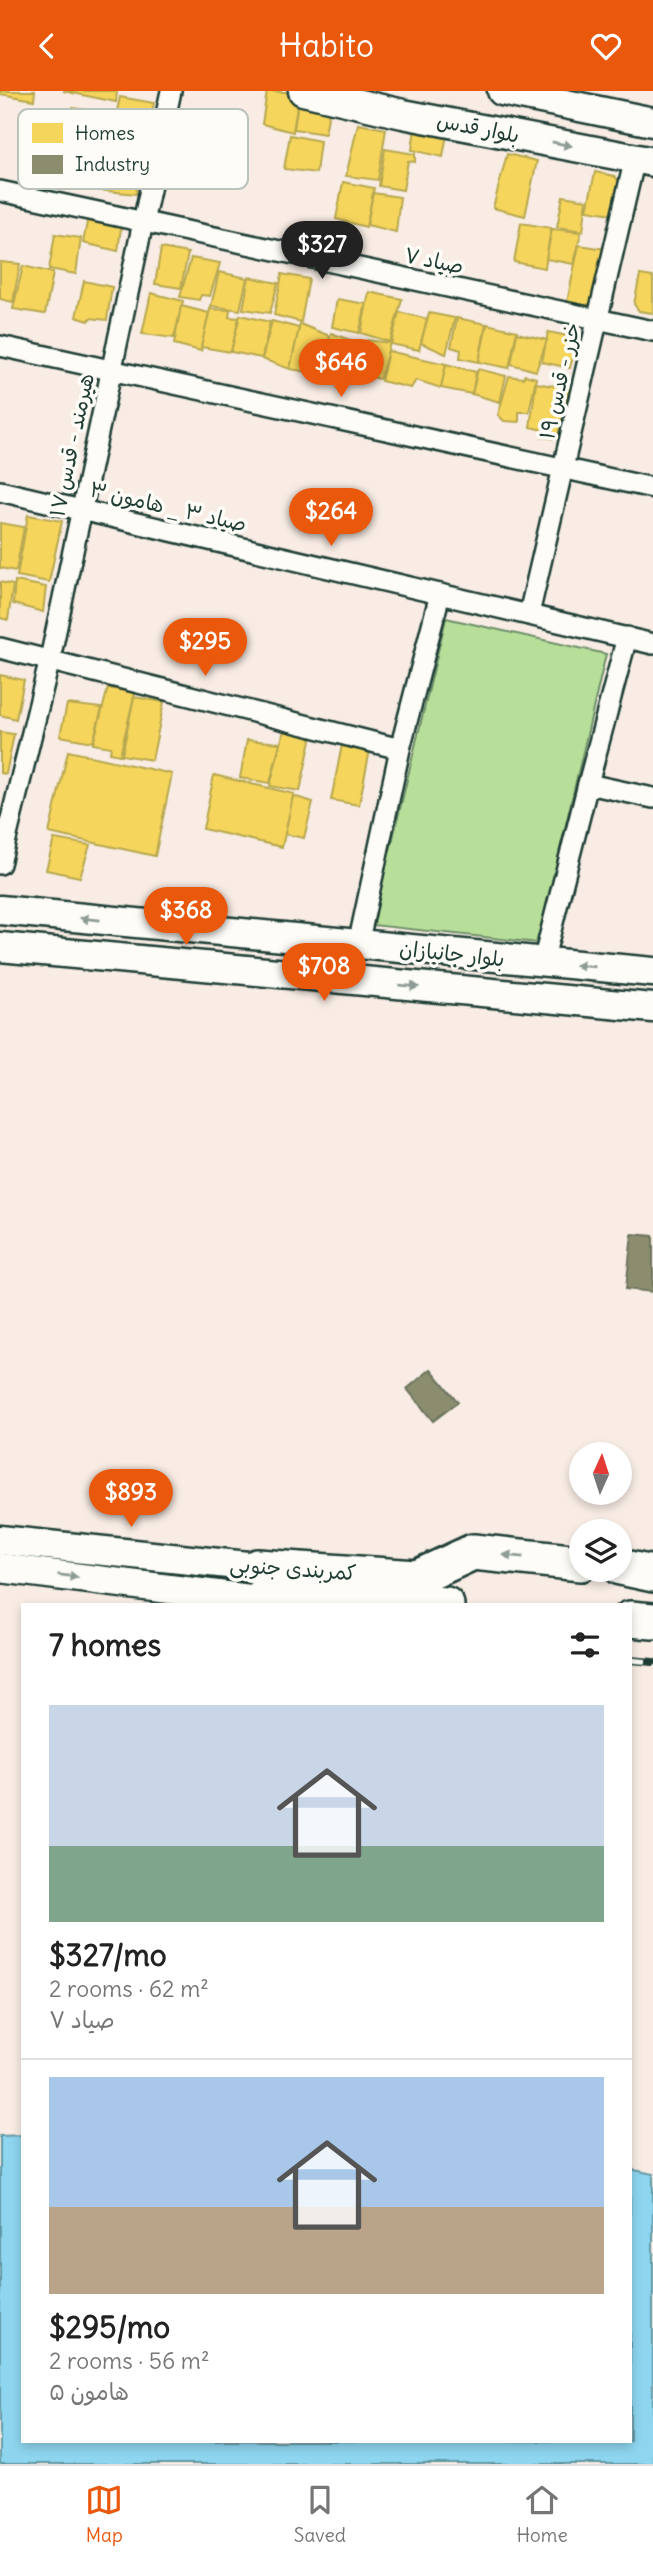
<!DOCTYPE html>
<meta charset="utf-8">
<style>
body{margin:0;font-family:Delius,"Playpen Sans Arabic",sans-serif;background:#f2f2f2;color:#222;height:100vh;display:flex;flex-direction:column;font-size:26px;white-space:nowrap}
*{box-sizing:border-box;margin:0}
p{font-size:23px;color:#767676}
.icon{flex:none;width:38px;height:38px;fill:none;stroke:currentColor;stroke-width:2;stroke-linecap:round;stroke-linejoin:round}
.map{position:relative;flex:1;overflow:hidden}
.panel{position:absolute;left:21px;top:1512px;width:611px;height:840px;display:flex;flex-direction:column;background:#fff;border-radius:0px;box-shadow:0 4px 10px #0003}
.panel>*{flex:none}
.needle{width:46px;rotate:3deg}
.buttons{position:absolute;left:569px;top:1351px;display:grid;gap:14px}
.buttons a{display:grid;place-items:center;width:63px;height:63px;border-radius:50%;background:#fff;box-shadow:0 4px 10px #0003;font-size:35px}
.price{position:absolute;translate:-50% -60px;padding:0 16px;border-radius:24px;background:#ea580c;color:#fff;font-size:23px;line-height:46px;filter:drop-shadow(0 2px 4px #0008)}
.price::after{content:'';position:absolute;left:50%;top:42px;width:21px;height:16px;margin-left:-10px;background:inherit;clip-path:polygon(0 0,100% 0,50% 100%)}
.price.on{background:#222;color:#fff}
ul{padding:0;list-style:none}
li{display:grid;align-content:center;gap:14px;height:371px;padding:0 28px}
li+li{border-top:2px solid #e0e0e0}
li span{display:grid;place-items:center;height:217px;border-radius:0px;color:#555}
li>.icon{margin-inline-start:auto}
span .icon{width:126px;height:126px;fill:#fffc;stroke-width:1}
li b{font-size:30px}
h2{display:flex;justify-content:space-between;align-items:center;height:84px;padding:0 28px;font-size:30px}
header{display:flex;justify-content:space-between;align-items:center;height:91px;padding:0 28px;background:#ea580c;color:#fff;font-size:32px;font-weight:600}
.tab-bar{display:flex;justify-content:space-around;align-items:center;height:98px;border-top:2px solid #e0e0e0;background:#fff;font-size:19px;color:#767676}
.tab-bar a{display:grid;justify-items:center;gap:4px}
.tab-bar .on{color:#ea580c}
.map>svg:first-child{display:block}
</style>
<header><svg class="icon" aria-label="back" viewBox="0 0 24 24"><path d="M15 5l-7 7 7 7"/></svg>Habito<svg class="icon" aria-label="heart" viewBox="0 0 24 24"><path d="M12 20l-8-8c-3-5 5-10 8-4 3-6 11-1 8 4z"/></svg></header>
<div class="map">
<svg width="653" height="2373" viewBox="0 0 653 2373">
<rect width="100%" height="100%" fill="#f8ece4"/>
<filter id="ink" filterUnits="userSpaceOnUse"><feTurbulence type="fractalNoise" baseFrequency=".0143" numOctaves="2"/><feDisplacementMap in="SourceGraphic" scale="14" xChannelSelector="R" yChannelSelector="G"/><feConvolveMatrix kernelMatrix="1 2 1 2 8 2 1 2 1" color-interpolation-filters="sRGB"/></filter>
<g filter="url(#ink)">
<path fill="#b8df9a" stroke="#6c8e67" stroke-width="2" d="M446,527L606,563L538,852L372,834Z"/>
<path fill="#8ed5ef" stroke="#6298a4" stroke-width="2" d="M23,2044V2350H630V2078L653,2083V2373H0V2045Z"/>
<g fill="#f6d55c" stroke="#b6a750" stroke-width="2">
<path d="M0,0H35L34,9L0,3Z"/>
<path d="M63,0H117L116,11Z"/>
<path d="M267,0L299,2L293,41L262,33Z"/>
<path d="M299,4L331,9L325,43L294,38Z"/>
<path d="M120,6L154,12L146,45L113,39Z"/>
<path d="M73,17L107,22L95,79L61,73Z"/>
<path d="M358,33L386,38L378,89L346,85Z"/>
<path d="M415,37L447,43L443,66L412,59Z"/>
<path d="M290,44L320,50L316,82L284,78Z"/>
<path d="M385,58L415,63V71L408,70L403,99L379,95Z"/>
<path d="M507,63L537,70L525,125L493,117Z"/>
<path d="M104,68L127,71L140,78L136,103L98,99Z"/>
<path d="M595,81L614,85L625,96L619,124L587,119Z"/>
<path d="M343,91L374,97L366,136L336,128Z"/>
<path d="M373,102L400,106L396,141L367,134Z"/>
<path d="M563,105L587,109L583,140L557,136Z"/>
<path d="M89,121L122,129L118,160L83,152Z"/>
<path d="M521,132L551,137L545,177L514,171Z"/>
<path d="M552,138L581,141L574,173L546,168Z"/>
<path d="M55,143L81,147L76,183L49,178Z"/>
<path d="M579,154L613,159L601,209L586,214L567,211Z"/>
<path d="M161,157L188,162L181,197L155,193Z"/>
<path d="M191,167L220,172L210,205L201,204L199,209L180,206Z"/>
<path d="M0,171L20,173L13,211L0,208Z"/>
<path d="M23,175L53,182L45,223L13,218Z"/>
<path d="M219,181L247,187L240,219L211,215Z"/>
<path d="M282,183L309,188L301,231L274,224Z"/>
<path d="M640,184L653,186V222L639,220L634,213Z"/>
<path d="M249,186L278,192L270,222L243,218Z"/>
<path d="M84,190L112,196L107,229L90,227L89,230L76,226Z"/>
<path d="M369,201L402,208L390,251L361,242Z"/>
<path d="M151,202L183,210L174,247L142,243Z"/>
<path d="M337,208L366,213L359,242L332,236Z"/>
<path d="M181,215L209,222L201,260L174,253Z"/>
<path d="M210,218L230,219L229,226L239,227L231,261L201,256Z"/>
<path d="M399,221L427,228L419,259L391,253Z"/>
<path d="M429,222L455,227L446,263L421,252Z"/>
<path d="M240,224L270,231L262,267L231,261Z"/>
<path d="M457,227L486,233L479,271L460,267L461,259L451,256Z"/>
<path d="M272,230L299,237L290,278L262,268Z"/>
<path d="M300,233L330,245L320,283L290,278Z"/>
<path d="M487,233L517,240L509,277L479,271Z"/>
<path d="M548,241L578,247L570,277L542,271Z"/>
<path d="M331,242L358,252L349,290L320,283Z"/>
<path d="M517,242L547,249L536,280L511,273Z"/>
<path d="M367,249L390,252L380,288L351,281L357,255L366,256Z"/>
<path d="M388,260L446,273L441,297L416,289L411,297L381,290Z"/>
<path d="M446,273L476,281L472,303L441,297Z"/>
<path d="M478,278L506,285L500,311L472,303Z"/>
<path d="M525,284L536,287L529,321H519V331L504,330L498,324L509,285L523,287Z"/>
<path d="M536,292L553,295L556,292L569,298L557,348L542,346L543,339L530,336Z"/>
<path d="M28,424L62,430L49,491L17,485Z"/>
<path d="M0,432L24,436L16,480L0,477Z"/>
<path d="M15,490L46,496L43,521L13,513Z"/>
<path d="M0,491L13,494L8,529L0,527Z"/>
<path d="M0,584L24,589L16,628L0,624Z"/>
<path d="M108,597L135,602L120,664L110,662L111,656L93,653Z"/>
<path d="M134,606L164,611L152,669L122,664Z"/>
<path d="M67,613L102,617L93,651L60,645Z"/>
<path d="M284,639L312,644L300,700L270,695Z"/>
<path d="M0,641L14,643L6,683L0,682Z"/>
<path d="M247,649L280,652L270,692L240,687Z"/>
<path d="M342,654L370,659L359,714L331,709Z"/>
<path d="M68,660L172,683L155,765L49,742Z"/>
<path d="M214,684L294,703L282,756L203,738Z"/>
<path d="M293,705L313,711L304,747L285,743Z"/>
<path d="M54,748L90,754L80,786L46,779Z"/>
</g>
<g fill="#8c8c6e" stroke="#6b745d" stroke-width="2">
<path d="M632,1143L653,1145V1201L626,1198Z"/>
<path d="M431,1278L458,1311L433,1330L407,1298Z"/>
</g>
<g fill="none" stroke-linecap="round" stroke-linejoin="round">
<g stroke="#1f3d34" stroke-width="24">
<g id="street">
<path d="M0,100L653,240"/>
<path d="M0,255L653,397"/>
<path d="M0,400L653,553"/>
<path d="M529,523L635,67"/>
<path d="M627,546L588,693L653,707"/>
<path d="M0,557L400,658"/>
<path d="M0,773L50,568L171,0"/>
<path d="M358,854L400,658L440,503"/>
<path d="M543,871L588,693"/>
</g>
</g>
<g stroke="#1f3d34" stroke-width="33">
<g id="secondary">
<path d="M303,0L403,23L653,71"/>
<path d="M502,0L653,31"/>
<path d="M0,819L653,881"/>
<path d="M0,856L653,917"/>
<path d="M0,1449L257,1476"/>
<path d="M0,1477L258,1509"/>
</g>
</g>
<g stroke="#1f3d34" stroke-width="40">
<g id="highway">
<path d="M257,1476L417,1487L473,1461L581,1472"/>
<path d="M620,1476L653,1483"/>
<path d="M258,1509L334,1507L446,1514"/>
<path d="M630,1528L653,1530"/>
</g>
</g>
<use href="#street" stroke="#fdfcf7" stroke-width="19"/>
<use href="#secondary" stroke="#fdfcf7" stroke-width="28"/>
<use href="#highway" stroke="#fdfcf7" stroke-width="35"/>
<g stroke="#1f3d34" stroke-width="8">
<path id="rail" d="M630,1569L653,1571"/>
</g>
<use href="#rail" stroke="#fdfcf7" stroke-width="5" stroke-dasharray="16" stroke-linecap="butt"/>
</g>
<defs><path id="oneway-solid" d="M-6-.8H1V-3.2L6.5 0L1 3.2V.8H-6Z" transform="scale(1.75)"/></defs>
<g fill="#8e9c96">
<use href="#oneway-solid" transform="translate(562 53) rotate(11)"/>
<use href="#oneway-solid" transform="translate(90 828) rotate(-174)"/>
<use href="#oneway-solid" transform="translate(585 875) rotate(-175)"/>
<use href="#oneway-solid" transform="translate(409 895) rotate(5)"/>
<use href="#oneway-solid" transform="translate(513 1465) rotate(-174)"/>
<use href="#oneway-solid" transform="translate(68 1485) rotate(7)"/>
</g>
</g>
<g text-anchor="middle" stroke-width="7" stroke-linejoin="round" paint-order="stroke">
<g font-size="21" fill="#1f3d34" stroke="#fdfcf7">
<text transform="translate(478 37) rotate(11)" y="7">بلوار قدس</text>
<text transform="translate(434 170) rotate(12)" y="7">صیاد ۷</text>
<text transform="translate(560 290) rotate(-77)" y="7">خزر - قدس ۱۹</text>
<text transform="translate(72 354) rotate(-78)" y="7">هیرمند - قدس ۱۷</text>
<text transform="translate(168 416) rotate(13)" y="7">صیاد ۳ _ هامون ۳</text>
<text transform="translate(452 863) rotate(6)" y="7">بلوار جانبازان</text>
<text transform="translate(293 1478) rotate(4)" y="7">کمربندی جنوبی</text>
</g>
</g>
<rect x="18" y="18" width="230" height="80" rx="10" fill="#fdfcf7" stroke="#bac3bc" stroke-width="2"/>
<rect x="32" y="32" width="31" height="20" fill="#f6d55c"/>
<rect x="32" y="64" width="31" height="19" fill="#8c8c6e"/>
<g font-size="19" fill="#1f3d34">
<text x="75" y="49">Homes</text>
<text x="75" y="80">Industry</text>
</g>
</svg>
<div class="buttons">
<a><svg class="needle" viewBox="-14 -14 28 28"><path d="M0-13l5 13h-10z" fill="#e53935"/><path d="M0 13l5-13h-10z" fill="#767676"/></svg></a>
<a><svg class="icon" aria-label="layers" viewBox="0 0 24 24"><path d="M12 4l9 5-9 5-9-5zM3 14l9 5 9-5"/></svg></a>
</div>
<b class="price on" style="left:322px;top:190px">$327</b>
<b class="price" style="left:341px;top:308px">$646</b>
<b class="price" style="left:331px;top:457px">$264</b>
<b class="price" style="left:205px;top:587px">$295</b>
<b class="price" style="left:186px;top:856px">$368</b>
<b class="price" style="left:324px;top:912px">$708</b>
<b class="price" style="left:131px;top:1438px">$893</b>
<section class="panel">
<h2>7 homes<svg class="icon" aria-label="filters" viewBox="0 0 24 24"><path d="M4 7h16M4 17h16"/><circle cx="9" cy="7" r="2"/><circle cx="15" cy="17" r="2"/></svg></h2>
<ul>
<li><span style="background:linear-gradient(#c9d6e8 65%,#7fa58c 0)"><svg class="icon" aria-label="home" viewBox="0 0 24 24"><path d="M3 11l9-7 9 7M6 9v11h12V9"/></svg></span><div><b>$327/mo</b><p>2 rooms · 62 m²</p><p>صیاد ۷</p></div></li>
<li><span style="background:linear-gradient(#a9c7e8 60%,#b9a48a 0)"><svg class="icon" aria-label="home" viewBox="0 0 24 24"><path d="M3 11l9-7 9 7M6 9v11h12V9"/></svg></span><div><b>$295/mo</b><p>2 rooms · 56 m²</p><p>هامون ۵</p></div></li>
</ul>
</section>
</div>
<nav class="tab-bar">
<a class="on"><svg class="icon" aria-label="map" viewBox="0 0 24 24"><path d="M3 6l6-2 6 2 6-2v14l-6 2-6-2-6 2zM9 4v14M15 6v14"/></svg>Map</a>
<a><svg class="icon" aria-label="saved" viewBox="0 0 24 24"><path d="M7 4h10v16l-5-4-5 4z"/></svg>Saved</a>
<a><svg class="icon" aria-label="home" viewBox="0 0 24 24"><path d="M3 11l9-7 9 7M6 9v11h12V9"/></svg>Home</a>
</nav>
